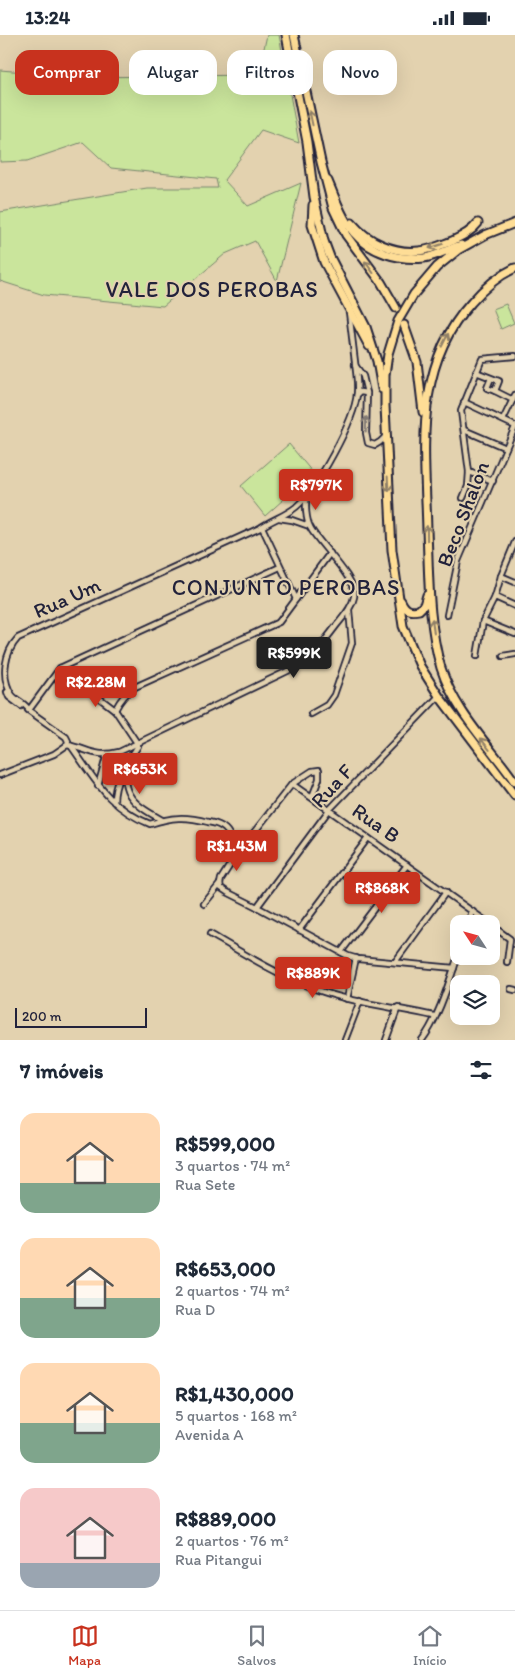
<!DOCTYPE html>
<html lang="pt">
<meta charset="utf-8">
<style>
body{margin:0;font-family:Itim,sans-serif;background:#f6f6f7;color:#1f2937;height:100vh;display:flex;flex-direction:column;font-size:19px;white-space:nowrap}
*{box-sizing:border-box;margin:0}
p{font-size:16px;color:#747a83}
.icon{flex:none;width:28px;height:28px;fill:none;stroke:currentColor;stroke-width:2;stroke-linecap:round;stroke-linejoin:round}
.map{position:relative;height:1005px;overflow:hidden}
.panel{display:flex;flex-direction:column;background:#fff;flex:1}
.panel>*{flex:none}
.top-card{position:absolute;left:15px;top:15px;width:485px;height:45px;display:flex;gap:10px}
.needle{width:32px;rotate:306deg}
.buttons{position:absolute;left:450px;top:880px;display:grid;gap:10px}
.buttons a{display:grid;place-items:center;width:50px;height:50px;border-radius:10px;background:#fff;box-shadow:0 5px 20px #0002;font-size:25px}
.scale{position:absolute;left:15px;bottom:12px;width:132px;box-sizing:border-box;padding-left:5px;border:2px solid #22223b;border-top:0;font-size:14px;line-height:18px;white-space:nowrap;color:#22223b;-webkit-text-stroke:4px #e3d2af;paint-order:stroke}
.price{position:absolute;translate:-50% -42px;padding:0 11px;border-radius:5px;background:#c8321e;color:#fff;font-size:16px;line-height:32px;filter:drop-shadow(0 1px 2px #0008)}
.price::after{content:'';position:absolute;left:50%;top:30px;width:15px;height:11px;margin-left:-8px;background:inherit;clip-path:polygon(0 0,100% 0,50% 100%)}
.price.active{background:#222;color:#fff}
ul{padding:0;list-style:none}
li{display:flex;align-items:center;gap:15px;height:125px;padding:0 20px}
li span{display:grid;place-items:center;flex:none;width:140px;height:100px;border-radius:15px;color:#555}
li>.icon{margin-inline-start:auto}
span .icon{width:60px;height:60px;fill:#fffc;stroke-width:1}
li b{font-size:21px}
h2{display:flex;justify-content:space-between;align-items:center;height:60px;padding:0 20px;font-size:21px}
.pill{padding:0 18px;border-radius:15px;background:#fff;box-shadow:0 5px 20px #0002;font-size:18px;line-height:45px}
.pill.active{background:#c8321e;color:#fff}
.status{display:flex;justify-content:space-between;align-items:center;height:35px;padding:0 25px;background:#fff;direction:ltr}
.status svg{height:14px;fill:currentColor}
.menu{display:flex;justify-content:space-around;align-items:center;height:70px;border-top:1px solid #e0e1e3;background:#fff;font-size:14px;color:#747a83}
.menu a{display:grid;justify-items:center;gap:2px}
.menu .active{color:#c8321e}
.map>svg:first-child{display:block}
</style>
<div class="status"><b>13:24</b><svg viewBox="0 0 49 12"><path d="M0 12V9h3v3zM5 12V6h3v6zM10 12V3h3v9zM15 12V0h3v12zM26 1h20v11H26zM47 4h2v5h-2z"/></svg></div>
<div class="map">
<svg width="515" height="1005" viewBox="0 0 515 1005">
<rect width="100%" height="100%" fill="#e3d2af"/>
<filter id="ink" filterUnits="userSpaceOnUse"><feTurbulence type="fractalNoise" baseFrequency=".02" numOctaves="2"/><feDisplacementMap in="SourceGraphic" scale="10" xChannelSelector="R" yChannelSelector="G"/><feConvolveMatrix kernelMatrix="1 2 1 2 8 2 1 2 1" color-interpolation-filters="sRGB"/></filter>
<g filter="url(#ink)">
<g fill="#cae59c" stroke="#76846c">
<path d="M267,0H279L299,108L261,95L224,145L248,171L301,148L277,246L255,206L225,219L163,271L44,260L0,246V177L147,153H218L216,144L111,133L83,107L27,126L0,127V35L87,42L258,40Z"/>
<path d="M506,269L514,288L501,294L493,274Z"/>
<path d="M289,409L313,438L265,481L241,451Z"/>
</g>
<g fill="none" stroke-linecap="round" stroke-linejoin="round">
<g stroke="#22223b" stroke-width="8">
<g id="minor">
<path d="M355,330L363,341L367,358"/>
<path d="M476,337L499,346L495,356L487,353L491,343"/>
<path d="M495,356L513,365"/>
<path d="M357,360L360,357L367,358L366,398L368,408L375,410L380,407L386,401"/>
<path d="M464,367L515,391"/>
<path d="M503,385L515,360"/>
<path d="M464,395L506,413"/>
<path d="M469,437L493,446"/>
<path d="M463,463L468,451L469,437L461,376L482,324L515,321"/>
<path d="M279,483L292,485L309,491"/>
<path d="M262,492L296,564"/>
<path d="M501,541L515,547"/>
<path d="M495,562L515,571"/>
<path d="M447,580L458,526L515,392"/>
<path d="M483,586L515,599"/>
<path d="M477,621L483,586L495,562L501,541L515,507"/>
<path d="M503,621L515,619"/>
<path d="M60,633L115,675L137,708"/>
<path d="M7,657L9,662L21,671"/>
<path d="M28,675L66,702L68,706L67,710"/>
<path d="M29,675C25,668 17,666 12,660C0,642 5,617 18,603L260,493C271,485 285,481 296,472C317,454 355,385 357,358C358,347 356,337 355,327C353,310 351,294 349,277"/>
<path d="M29,675L60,633L280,532"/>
<path d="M115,675C120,665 125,658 135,652L279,587L330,518"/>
<path d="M311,679L327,670L334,660L352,608L349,575"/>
<path d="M67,710C89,714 94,723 119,717L296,632C313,621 324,607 336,591C343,582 352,573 354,562C358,544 318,509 310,492C306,484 305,470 307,462"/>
<path d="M71,711C96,746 108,772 150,789C172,782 185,781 208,787C214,788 221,790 225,794C232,800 234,811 237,819"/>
<path d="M127,727C118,760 137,771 162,785"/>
<path d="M0,740L54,719L67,710"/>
<path d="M292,749L490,889"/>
<path d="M98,751L107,719"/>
<path d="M114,767C114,745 126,729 138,711L137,708"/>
<path d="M220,849L221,853L227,857L257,872L348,921L358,924L454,933"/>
<path d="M204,869L220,849L221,844L237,819L292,749L312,736L319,735V744L312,762"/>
<path d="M257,872L329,775L439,661"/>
<path d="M468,889L472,876"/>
<path d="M491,890L510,904L507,927"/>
<path d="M299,895L368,803"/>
<path d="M210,899C244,919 278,940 315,954C352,968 395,972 434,981"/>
<path d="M341,917L407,830"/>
<path d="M395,927L446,857"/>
<path d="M511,954L515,955"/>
<path d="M347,964L356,923"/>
<path d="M345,1005L360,966"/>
<path d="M386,1005L398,972"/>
<path d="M422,1005C439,983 450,944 459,918"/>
</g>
</g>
<g stroke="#22223b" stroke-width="11">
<g id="highway">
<path d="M286,0L307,107L314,162L324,206L330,222L366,292L377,326L382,354"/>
<path d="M294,0L321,127L333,173L346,200L381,247L396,273"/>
<path d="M328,146C335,163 342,183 354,198C370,217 399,226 424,223C437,221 448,214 461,210"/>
<path d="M313,170L312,190L324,227L369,311"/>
<path d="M352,188C367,206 394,219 419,216C431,215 441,210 452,206C462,201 471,197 478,188"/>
<path d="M515,188L485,200L458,215L437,232L414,259L398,286L388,319L385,340V371L392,515L403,591L420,631L439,661L515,761"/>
<path d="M515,233C498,241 483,254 471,268C413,332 425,415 427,495C429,541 428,589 441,633C455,677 490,711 515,747"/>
<path d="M404,290L417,327L423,377"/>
<path d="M401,566C405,575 410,577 419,575L424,570L427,560"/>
</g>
</g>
<use href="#minor" stroke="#e3d2af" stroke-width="4.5"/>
<use href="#highway" stroke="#fedd96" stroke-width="7"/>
</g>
<defs><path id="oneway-shaft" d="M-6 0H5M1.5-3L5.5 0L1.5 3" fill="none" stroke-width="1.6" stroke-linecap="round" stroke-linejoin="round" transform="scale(1.25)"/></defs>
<g stroke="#908068">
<use href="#oneway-shaft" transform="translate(311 83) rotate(-102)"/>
<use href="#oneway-shaft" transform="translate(436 211) rotate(162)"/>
<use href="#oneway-shaft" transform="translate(369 232) rotate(-126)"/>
<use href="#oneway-shaft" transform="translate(445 305) rotate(-63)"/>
<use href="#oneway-shaft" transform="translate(388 449) rotate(87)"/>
<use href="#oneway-shaft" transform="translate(427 498) rotate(-91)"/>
<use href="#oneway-shaft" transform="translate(433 591) rotate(-97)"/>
<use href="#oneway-shaft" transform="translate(485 709) rotate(-128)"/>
</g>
<use stroke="#827a75" href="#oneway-shaft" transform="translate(366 389) rotate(-88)"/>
</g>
<g text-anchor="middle" stroke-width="4" stroke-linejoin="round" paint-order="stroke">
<g font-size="21" fill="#22223b" stroke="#e3d2af">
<text transform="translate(463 479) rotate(-69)" y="7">Beco Shalon</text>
<text transform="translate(67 563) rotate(-24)" y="7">Rua Um</text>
<text transform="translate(332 751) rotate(-47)" y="7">Rua F</text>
<text transform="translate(376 788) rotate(35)" y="7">Rua B</text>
</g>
<g font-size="22" letter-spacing="1" fill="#22223b" stroke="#e3d2af">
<text x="212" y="262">VALE DOS PEROBAS</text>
<text x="286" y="560">CONJUNTO PEROBAS</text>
</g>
</g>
</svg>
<div class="buttons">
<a><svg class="needle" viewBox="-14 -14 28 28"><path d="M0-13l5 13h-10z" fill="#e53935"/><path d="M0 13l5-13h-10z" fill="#747a83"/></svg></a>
<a><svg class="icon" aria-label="layers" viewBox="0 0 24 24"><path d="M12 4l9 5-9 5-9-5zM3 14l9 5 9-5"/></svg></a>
</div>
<div class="scale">200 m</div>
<b class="price" style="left:316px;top:476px">R$797K</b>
<b class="price active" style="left:294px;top:644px">R$599K</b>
<b class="price" style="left:96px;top:673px">R$2.28M</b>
<b class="price" style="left:140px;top:760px">R$653K</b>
<b class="price" style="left:237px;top:837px">R$1.43M</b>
<b class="price" style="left:382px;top:879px">R$868K</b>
<b class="price" style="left:313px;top:964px">R$889K</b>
<div class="top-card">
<a class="pill active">Comprar</a>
<a class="pill">Alugar</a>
<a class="pill">Filtros</a>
<a class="pill">Novo</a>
</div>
</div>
<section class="panel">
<h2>7 imóveis<svg class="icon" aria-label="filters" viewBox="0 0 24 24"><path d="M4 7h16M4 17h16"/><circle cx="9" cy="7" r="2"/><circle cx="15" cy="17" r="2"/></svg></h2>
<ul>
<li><span style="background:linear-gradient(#ffd9b3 70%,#7fa58c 0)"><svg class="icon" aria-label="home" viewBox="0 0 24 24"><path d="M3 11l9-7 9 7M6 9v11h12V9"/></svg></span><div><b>R$599,000</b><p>3 quartos · 74 m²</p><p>Rua Sete</p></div></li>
<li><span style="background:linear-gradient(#ffd9b3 60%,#7fa58c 0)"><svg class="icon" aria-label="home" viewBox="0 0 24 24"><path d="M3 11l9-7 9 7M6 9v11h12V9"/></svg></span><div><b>R$653,000</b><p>2 quartos · 74 m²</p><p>Rua D</p></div></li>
<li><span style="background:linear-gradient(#ffd9b3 60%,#7fa58c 0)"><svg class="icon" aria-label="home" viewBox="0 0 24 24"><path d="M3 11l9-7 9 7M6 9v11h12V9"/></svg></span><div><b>R$1,430,000</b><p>5 quartos · 168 m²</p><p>Avenida A</p></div></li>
<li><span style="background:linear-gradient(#f6c9c9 75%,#9aa5b1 0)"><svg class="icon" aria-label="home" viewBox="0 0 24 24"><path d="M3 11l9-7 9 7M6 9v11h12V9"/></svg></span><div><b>R$889,000</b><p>2 quartos · 76 m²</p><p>Rua Pitangui</p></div></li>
</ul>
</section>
<nav class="menu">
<a class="active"><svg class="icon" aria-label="map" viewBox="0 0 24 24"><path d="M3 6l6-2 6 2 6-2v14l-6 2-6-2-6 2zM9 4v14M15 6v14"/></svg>Mapa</a>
<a><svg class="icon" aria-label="saved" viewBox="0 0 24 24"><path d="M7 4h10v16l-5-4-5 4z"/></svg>Salvos</a>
<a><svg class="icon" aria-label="home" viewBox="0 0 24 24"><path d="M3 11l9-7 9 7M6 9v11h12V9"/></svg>Início</a>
</nav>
